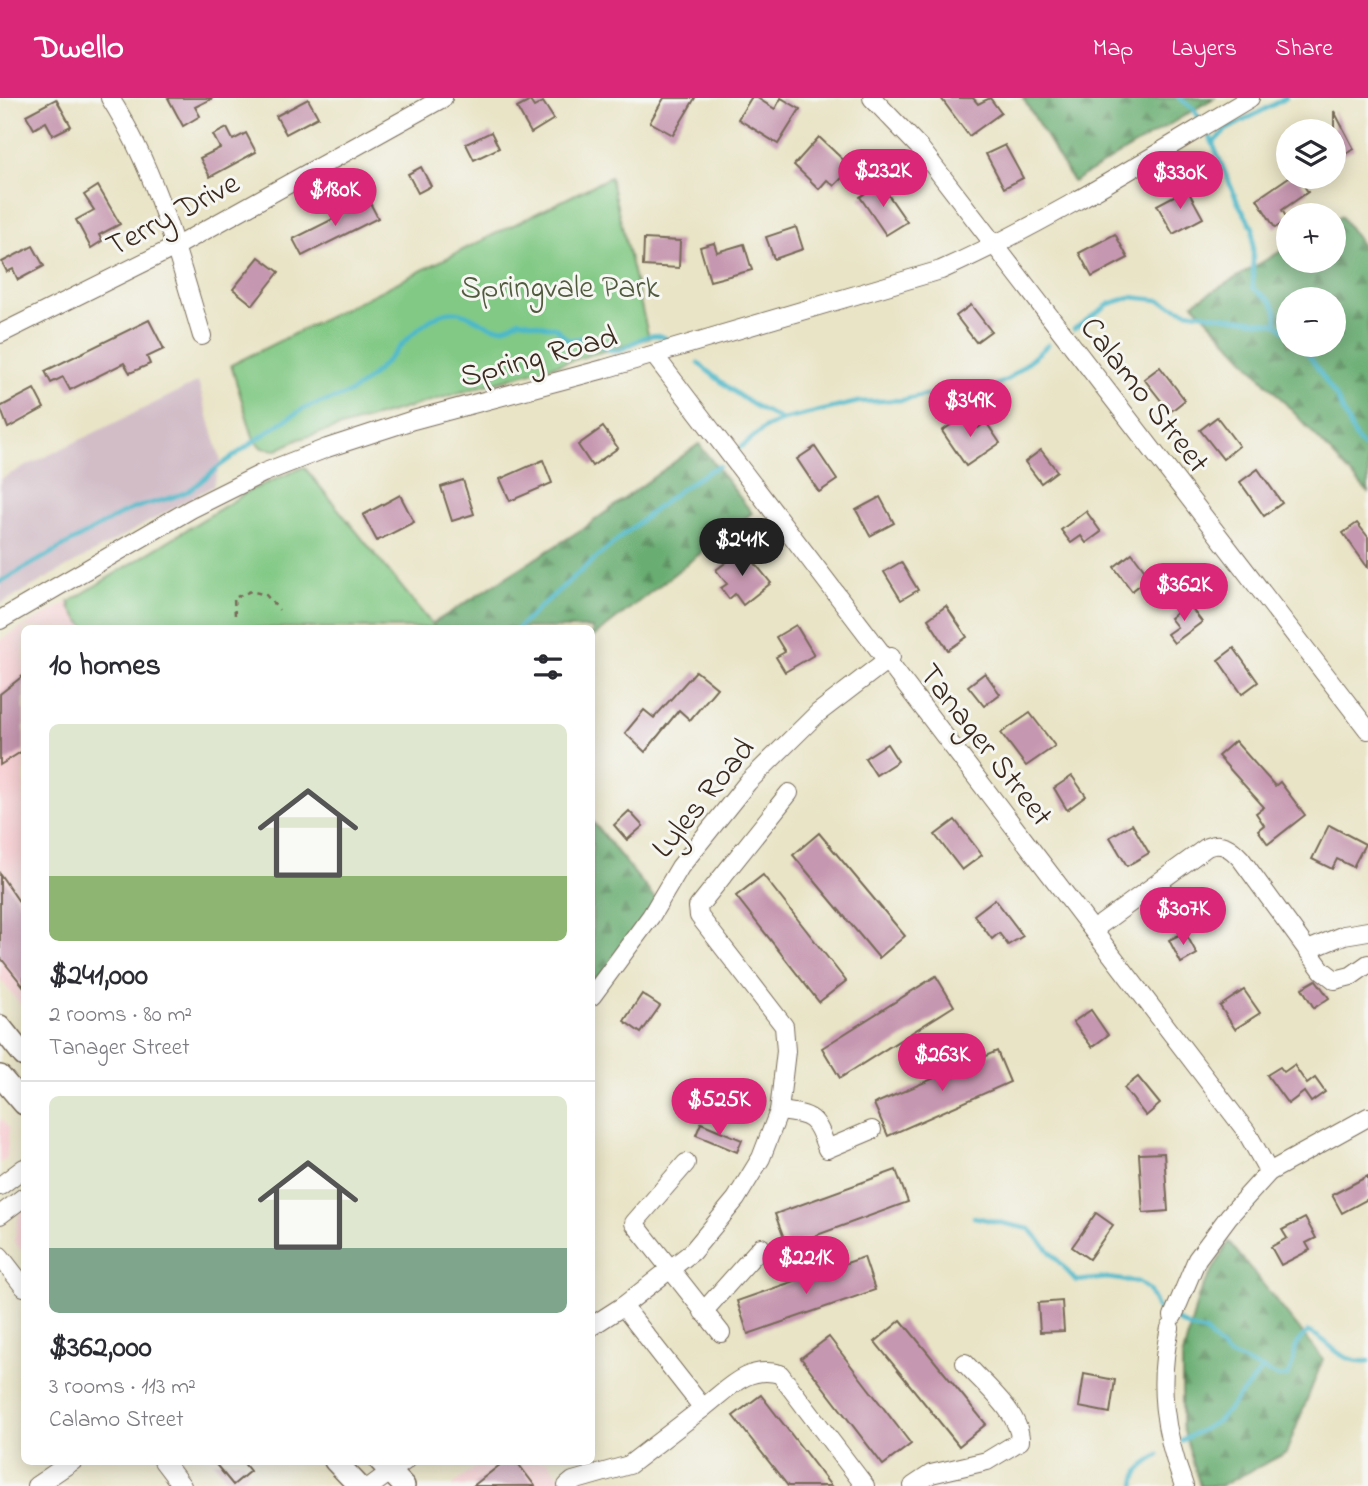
<!DOCTYPE html>
<meta charset="utf-8">
<style>
body{margin:0;font-family:"Indie Flower",sans-serif;background:#f2f2f3;color:#2b2b33;height:100vh;display:flex;flex-direction:column;font-size:26px;white-space:nowrap}
*{box-sizing:border-box;margin:0}
p{font-size:23px;color:#7c7c81}
.icon{flex:none;width:38px;height:38px;fill:none;stroke:currentColor;stroke-width:2;stroke-linecap:round;stroke-linejoin:round}
.map{position:relative;flex:1;overflow:hidden}
.side{position:absolute;left:21px;top:527px;width:574px;height:840px;display:flex;flex-direction:column;background:#fff;border-radius:10px;box-shadow:0 4px 18px #0003}
.side>*{flex:none}
.fabs{position:absolute;left:1276px;top:21px;display:grid;gap:14px}
.fabs a{display:grid;place-items:center;width:70px;height:70px;border-radius:50%;background:#fff;box-shadow:0 4px 18px #0003;font-size:35px}
.price{position:absolute;translate:-50% -60px;padding:0 16px;border-radius:24px;background:#db2777;color:#fff;font-size:23px;line-height:46px;filter:drop-shadow(0 2px 4px #0008)}
.price::after{content:'';position:absolute;left:50%;top:42px;width:21px;height:16px;margin-left:-10px;background:inherit;clip-path:polygon(0 0,100% 0,50% 100%)}
.price.current{background:#222;color:#fff}
ul{padding:0;list-style:none}
li{display:grid;align-content:center;gap:14px;height:371px;padding:0 28px}
li+li{border-top:2px solid #e1e1e2}
li span{display:grid;place-items:center;height:217px;border-radius:10px;color:#555}
li>.icon{margin-inline-start:auto}
span .icon{width:126px;height:126px;fill:#fffc;stroke-width:1}
li b{font-size:30px}
h2{display:flex;justify-content:space-between;align-items:center;height:84px;padding:0 28px;font-size:30px}
header{display:flex;align-items:center;gap:42px;box-sizing:border-box;height:98px;padding:0 35px;background:#db2777;color:#fff}
header strong{font-size:33px}
nav{display:flex;gap:38px;margin-inline-start:auto;font-size:24px}
.map>svg:first-child{display:block}
</style>
<header>
<strong>Dwello</strong>
<nav><a>Map</a><a>Layers</a><a>Share</a></nav>
</header>
<div class="map">
<svg width="1368" height="1388" viewBox="0 0 1368 1388">
<defs>
<pattern id="forest-firs" width="22" height="20" patternUnits="userSpaceOnUse" patternTransform="scale(1.75)"><rect width="22" height="20" fill="#69ad72"/><path d="M5 1l3.5 6h-7zM16 11l3.5 6h-7z" fill="#588d5d"/></pattern>
</defs>
<rect width="100%" height="100%" fill="#f6f6f2"/>
<filter id="ink" filterUnits="userSpaceOnUse"><feTurbulence type="fractalNoise" baseFrequency=".0143" numOctaves="2"/><feDisplacementMap in="SourceGraphic" scale="14" xChannelSelector="R" yChannelSelector="G"/><feConvolveMatrix kernelMatrix="1 2 1 2 8 2 1 2 1" color-interpolation-filters="sRGB"/></filter>
<filter id="wash" filterUnits="userSpaceOnUse"><feTurbulence type="fractalNoise" baseFrequency=".00686" numOctaves="4" result="noise"/><feDisplacementMap in="SourceGraphic" scale="28" xChannelSelector="R" yChannelSelector="G"/><feGaussianBlur stdDeviation="1.57" result="paint"/><feColorMatrix in="noise" values="0 0 0 0 0 0 0 0 0 0 0 0 0 0 0 0 0 1.4 0 .05"/><feComposite in="paint" operator="in"/></filter>
<g filter="url(#wash)">
<rect width="100%" height="100%" fill="#e9e4c6"/>
<g fill="#f7cfd3">
<path d="M69,504L90,530H24V911L0,881V542Z"/>
<path d="M0,1020L9,1030L7,1061L0,1065Z"/>
<path d="M24,1109V1156L14,1143L20,1113Z"/>
<path d="M483,1363H547L567,1388H452Z"/>
</g>
<path fill="#d2bdc7" d="M198,284L221,363L213,388L0,506V381Z"/>
<g fill="#82c985" stroke="#5e7a52" stroke-width="2">
<path d="M610,79L649,240L299,341L277,352L262,350L254,342L231,267Z"/>
<path d="M304,369L435,530H86L69,509L71,507L69,504L251,392Z"/>
</g>
<g fill="url(#forest-firs)" stroke="#526c48" stroke-width="2" fill-rule="evenodd">
<path d="M1023,0H1214L1073,84Z"/>
<path d="M1341,118L1368,156V395L1193,205L1288,149V163H1334V122ZM1288,201H1334V247H1288Z"/>
<path d="M699,346L752,415L592,540V530H435L432,526L587,428Z"/>
<path d="M592,723L661,808L592,894Z"/>
<path d="M1229,1144L1323,1261L1286,1355L1221,1388H1200L1182,1327V1261L1199,1196Z"/>
</g>
<g fill="none" stroke-linecap="round" stroke-linejoin="round">
<g stroke="#4cb8c9" stroke-width="4.5">
<path d="M1179,0L1193,10L1198,18"/>
<path d="M1210,39L1238,105L1253,130V190C1270,202 1278,204 1277,226L1288,235"/>
<path d="M1213,45L1226,32L1286,0"/>
<path d="M1074,231L1109,206L1131,199L1158,202L1186,213L1277,226"/>
<path d="M1302,247L1337,300L1356,341L1368,354"/>
<path d="M698,265C726,288 749,308 783,322"/>
<path d="M740,350L766,329L783,322L858,304L903,302L926,297H962L987,291L1007,282L1048,247"/>
<path d="M0,484L123,415C145,404 167,404 188,393C200,386 210,375 221,367C247,349 273,329 300,313C316,303 338,303 354,292C386,271 403,237 437,218C470,199 486,248 519,222C532,223 541,229 555,229L568,242L587,239L607,251L619,253C634,246 651,230 667,241"/>
<path d="M518,530C553,496 590,465 627,434C656,411 686,384 719,368"/>
<path d="M974,1119L1030,1131L1076,1183L1107,1180L1138,1184L1149,1192L1157,1210L1190,1230L1205,1234L1227,1256L1279,1279L1287,1278C1299,1261 1288,1249 1308,1234C1331,1241 1337,1266 1368,1263"/>
<path d="M1181,1343L1218,1323L1263,1271"/>
<path d="M1135,1388C1136,1371 1146,1365 1159,1357"/>
</g>
</g>
<g id="blocks">
<g fill="#c697b0">
<path d="M168,0H213L195,9L200,18L183,28Z"/>
<path d="M664,0H695L673,37L650,24Z"/>
<path d="M751,0H757L775,11L781,0L800,11L778,46L738,21Z"/>
<path d="M941,0H973L978,6L990,0L1001,15L969,38Z"/>
<path d="M56,1L71,28L53,37L46,24L34,31L26,17Z"/>
<path d="M308,1L318,19L286,36L276,18Z"/>
<path d="M530,3L534,9L543,4L554,21L531,35L517,10Z"/>
<path d="M1334,13L1354,51L1334,62Z"/>
<path d="M227,30L233,42L246,35L256,54L210,79L200,60L220,50L213,37Z"/>
<path d="M491,34L499,50L474,62L466,46Z"/>
<path d="M819,39L852,70L834,88L827,82L819,91L794,67Z"/>
<path d="M1005,47L1023,80L1004,90L986,56Z"/>
<path d="M421,69L431,88L418,95L408,76Z"/>
<path d="M1289,79H1298L1308,94L1282,112L1288,122L1275,130L1257,101Z"/>
<path d="M880,85L907,124L886,137L860,99Z"/>
<path d="M98,88L120,126L99,137L102,143L91,150L76,122L94,112L84,97Z"/>
<path d="M1187,91L1203,120L1173,136L1157,107Z"/>
<path d="M369,103L378,120L302,158L293,141Z"/>
<path d="M796,129L803,151L774,161L766,139Z"/>
<path d="M1115,136L1128,160L1092,179L1079,155Z"/>
<path d="M644,141L680,143L679,170L643,168Z"/>
<path d="M714,145L717,154L744,146L752,172L710,183L700,149Z"/>
<path d="M33,148L44,168L18,182L13,171L7,174L2,164Z"/>
<path d="M259,159L279,174L253,207L233,191Z"/>
<path d="M971,207L991,233L976,244L956,218Z"/>
<path d="M149,222L164,251L147,259L150,266L130,275L124,265L70,292L63,279L51,285L45,273Z"/>
<path d="M1160,269L1185,302L1170,314L1144,281Z"/>
<path d="M34,291L44,310L8,330L0,309Z"/>
<path d="M968,315L978,330L986,324L1000,345L966,368L942,333Z"/>
<path d="M1217,319L1239,348L1223,361L1200,332Z"/>
<path d="M603,329L618,350L592,368L578,347Z"/>
<path d="M815,349L837,382L819,394L797,361Z"/>
<path d="M1041,352L1057,373L1041,385L1025,364Z"/>
<path d="M543,362L552,385L510,403L500,381Z"/>
<path d="M1258,371L1282,405L1264,418L1240,384Z"/>
<path d="M463,382L474,416L452,423L441,389Z"/>
<path d="M400,397L414,424L377,443L363,417Z"/>
<path d="M880,399L894,425L870,438L856,412Z"/>
<path d="M1086,413L1101,434L1086,445L1081,438L1071,445L1061,432Z"/>
<path d="M1357,425L1368,439V470L1343,435Z"/>
<path d="M741,453L751,466L754,464L771,485L743,507L735,496L729,501L721,490L727,486L716,472Z"/>
<path d="M1132,455L1150,479L1132,493L1114,469Z"/>
<path d="M901,464L918,492L901,502L884,474Z"/>
<path d="M1188,506L1202,524L1174,545L1167,536L1177,529L1170,520Z"/>
<path d="M946,508L967,539L948,552L928,521Z"/>
<path d="M796,527L814,557L785,574L776,559L785,554L776,539Z"/>
<path d="M1234,550L1258,584L1242,596L1218,562Z"/>
<path d="M696,573L717,590L690,622L679,612L645,654L625,635L644,612L654,620Z"/>
<path d="M985,575L1000,596L984,608L968,588Z"/>
<path d="M24,577V652L0,667V596Z"/>
<path d="M1030,615L1055,648L1026,668L1001,635Z"/>
<path d="M1235,643L1275,688L1280,684L1305,717L1268,746L1258,732L1264,727L1256,715L1264,709L1218,658Z"/>
<path d="M887,646L898,663L876,677L865,660Z"/>
<path d="M1072,678L1086,698L1067,712L1054,690Z"/>
<path d="M629,713L643,728L627,742L614,727Z"/>
<path d="M955,722L982,757L962,772L935,737Z"/>
<path d="M1132,726L1149,755L1127,768L1110,739Z"/>
<path d="M1329,727L1365,746L1353,769L1337,761L1332,771L1312,761Z"/>
<path d="M819,735L905,838L879,860L793,757Z"/>
<path d="M0,776L24,811V889L0,859Z"/>
<path d="M763,777L846,883L819,904L736,798Z"/>
<path d="M995,801L1023,838L1008,847L999,835L992,841L974,817Z"/>
<path d="M1185,834L1197,856L1181,865L1169,842Z"/>
<path d="M936,878L954,908L840,980L822,950Z"/>
<path d="M1316,882L1329,900L1314,910L1302,890Z"/>
<path d="M1244,892L1260,915L1235,931L1220,908Z"/>
<path d="M642,896L660,908L641,935L624,923Z"/>
<path d="M1091,912L1108,937L1092,949L1073,924Z"/>
<path d="M997,953L1010,984L888,1038L874,1006Z"/>
<path d="M1294,967L1307,986L1315,980L1325,994L1311,1004L1304,994L1288,1006L1267,977L1280,969L1284,974Z"/>
<path d="M1138,979L1160,1006L1146,1018L1124,990Z"/>
<path d="M701,1025L742,1042L737,1054L696,1037Z"/>
<path d="M1164,1055L1168,1113L1143,1115L1139,1056Z"/>
<path d="M896,1072L908,1104L787,1148L775,1116Z"/>
<path d="M1368,1078V1101L1342,1115L1332,1097Z"/>
<path d="M1096,1115L1113,1127L1089,1161L1072,1149Z"/>
<path d="M1305,1120L1316,1140L1306,1145L1310,1152L1281,1167L1271,1149L1287,1140L1282,1132Z"/>
<path d="M864,1159L875,1192L748,1236L737,1203Z"/>
<path d="M1062,1203L1064,1233L1040,1234L1038,1205Z"/>
<path d="M901,1222L986,1326L959,1348L875,1244Z"/>
<path d="M829,1239L911,1346L883,1367L801,1260Z"/>
<path d="M1084,1276L1115,1282L1110,1315L1079,1309Z"/>
<path d="M761,1297L831,1388H788L733,1318Z"/>
<path d="M213,1363H242L250,1373L233,1387Z"/>
<path d="M505,1363H516L535,1388H473Z"/>
</g>
</g>
</g>
<g filter="url(#ink)">
<use href="#blocks" fill-opacity="0" stroke="#786b59" stroke-width="2"/>
<g fill="none" stroke-linecap="round" stroke-linejoin="round">
<g stroke="#786b59" stroke-width="20">
<g id="minor">
<path d="M110,0C157,74 177,155 202,238"/>
<path d="M872,0L920,50L1368,632"/>
<path d="M0,236L175,149L443,0"/>
<path d="M654,257L1246,1033L1269,1074"/>
<path d="M0,522L191,411L263,375L327,350L413,322L604,271L941,172C1049,124 1149,60 1250,0"/>
<path d="M1093,832L1207,749C1222,743 1231,750 1241,761L1322,872L1335,882L1351,878L1368,866"/>
<path d="M1308,852L1344,837L1368,833"/>
<path d="M592,898L651,818L680,769L748,684L818,615L891,559"/>
<path d="M779,1013C814,1017 815,1018 827,1051L872,1032"/>
<path d="M686,1065L634,1125L721,1235"/>
<path d="M0,1088L24,1070"/>
<path d="M0,1117L24,1099"/>
<path d="M0,1158L24,1189"/>
<path d="M623,1208L692,1154L736,1101L761,1060L779,1013L786,953L784,928L699,818L698,809L789,695"/>
<path d="M703,1214L761,1149"/>
<path d="M1173,1218L1197,1161L1229,1118L1269,1074L1368,1019"/>
<path d="M592,1228L623,1208L703,1310C728,1291 746,1267 780,1276L865,1388"/>
<path d="M1170,1230C1157,1286 1164,1334 1184,1388"/>
<path d="M163,1363L182,1388"/>
<path d="M36,1388L73,1363"/>
<path d="M371,1388L405,1363"/>
<path d="M567,1388L573,1383L629,1367L703,1310"/>
<path d="M913,1388L931,1376L987,1363L1020,1343C1021,1315 982,1285 965,1265"/>
</g>
</g>
<g stroke="#786b59" stroke-width="24">
<g id="major">
<path d="M0,928L24,958"/>
<path d="M0,978L24,1006"/>
<path d="M335,1363L359,1388"/>
<path d="M380,1363L404,1388"/>
</g>
</g>
<path stroke="#786b59" stroke-width="2.5" stroke-dasharray="5 5" stroke-linecap="butt" d="M235,517L234,500L251,493L266,497L279,512"/>
<use href="#minor" stroke="#fff" stroke-width="18"/>
<use href="#major" stroke="#fff" stroke-width="21"/>
</g>
</g>
<g text-anchor="middle" stroke-width="6" stroke-linejoin="round" paint-order="stroke">
<g font-size="32" fill="#3b2a1e" stroke="#f6f6f2">
<text transform="translate(172 115) rotate(-28)" y="11">Terry Drive</text>
<text transform="translate(538 257) rotate(-15)" y="11">Spring Road</text>
<text transform="translate(1146 296) rotate(52)" y="11">Calamo Street</text>
<text transform="translate(987 646) rotate(52)" y="11">Tanager Street</text>
<text transform="translate(702 699) rotate(-51)" y="11">Lyles Road</text>
</g>
<g font-size="32" fill="#505a3d" stroke="#f6f6f2">
<text x="560" y="199">Springvale Park</text>
</g>
</g>
</svg>
<div class="fabs">
<a><svg class="icon" aria-label="layers" viewBox="0 0 24 24"><path d="M12 4l9 5-9 5-9-5zM3 14l9 5 9-5"/></svg></a>
<a>+</a>
<a>−</a>
</div>
<b class="price" style="left:883px;top:111px">$232K</b>
<b class="price" style="left:1180px;top:113px">$330K</b>
<b class="price" style="left:335px;top:130px">$180K</b>
<b class="price" style="left:970px;top:341px">$349K</b>
<b class="price current" style="left:742px;top:480px">$241K</b>
<b class="price" style="left:1184px;top:525px">$362K</b>
<b class="price" style="left:1183px;top:849px">$307K</b>
<b class="price" style="left:942px;top:995px">$263K</b>
<b class="price" style="left:719px;top:1040px">$525K</b>
<b class="price" style="left:806px;top:1198px">$221K</b>
<section class="side">
<h2>10 homes<svg class="icon" aria-label="filters" viewBox="0 0 24 24"><path d="M4 7h16M4 17h16"/><circle cx="9" cy="7" r="2"/><circle cx="15" cy="17" r="2"/></svg></h2>
<ul>
<li><span style="background:linear-gradient(#dfe7d0 70%,#8fb573 0)"><svg class="icon" aria-label="home" viewBox="0 0 24 24"><path d="M3 11l9-7 9 7M6 9v11h12V9"/></svg></span><div><b>$241,000</b><p>2 rooms · 80 m²</p><p>Tanager Street</p></div></li>
<li><span style="background:linear-gradient(#dfe7d0 70%,#7fa58c 0)"><svg class="icon" aria-label="home" viewBox="0 0 24 24"><path d="M3 11l9-7 9 7M6 9v11h12V9"/></svg></span><div><b>$362,000</b><p>3 rooms · 113 m²</p><p>Calamo Street</p></div></li>
</ul>
</section>
</div>
